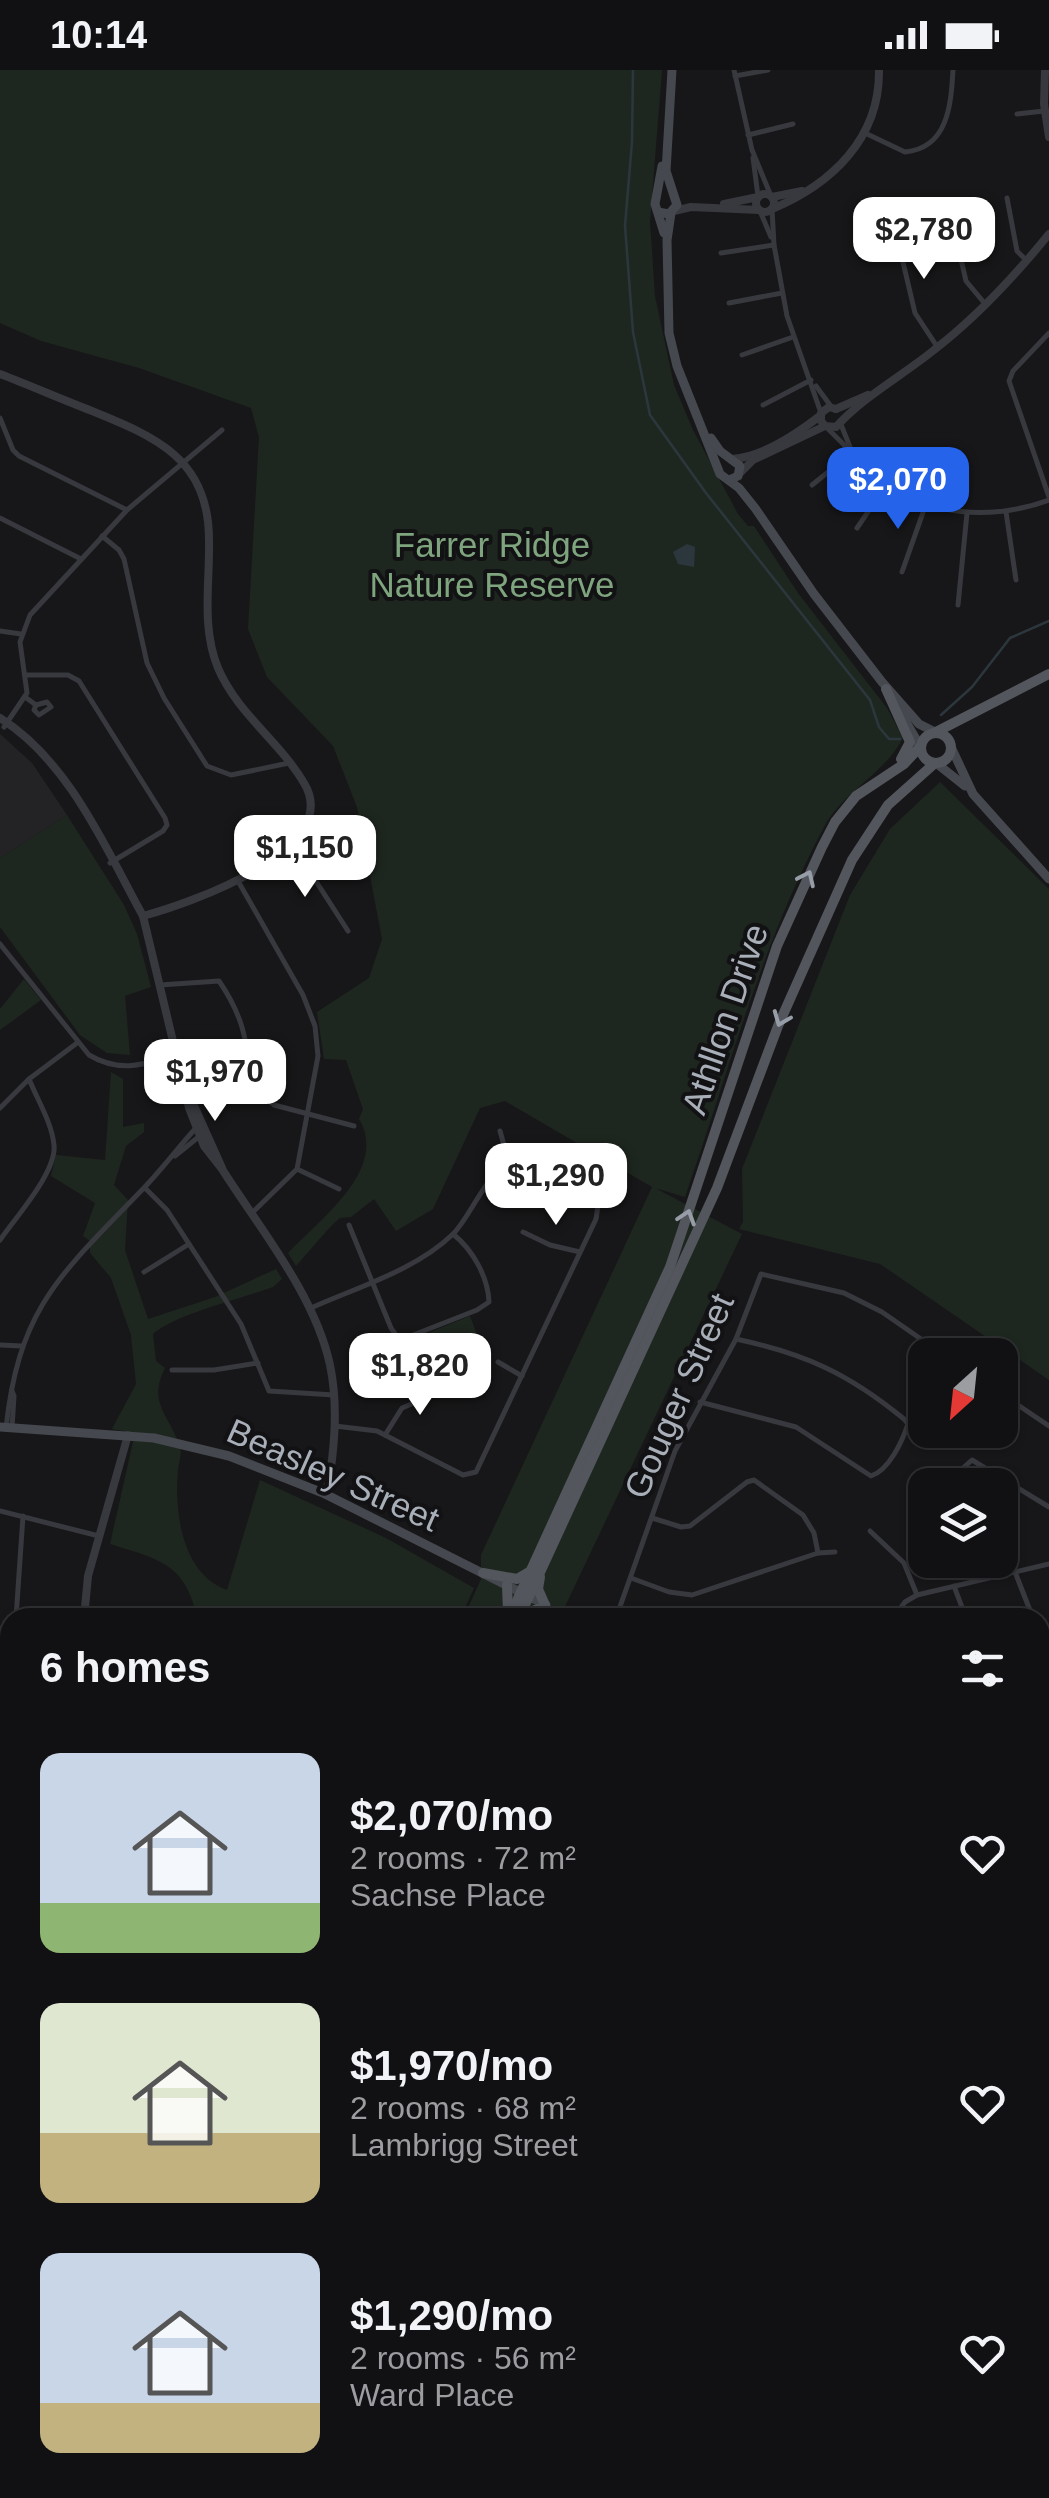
<!DOCTYPE html>
<meta charset="utf-8">
<style>
body{margin:0;font-family:Arial,sans-serif;background:#1a1a1c;color:#f1f3f6;height:100vh;display:flex;flex-direction:column;font-size:38px;white-space:nowrap}
*{box-sizing:border-box;margin:0}
p{font-size:32px;color:#9c9da0}
.icon{flex:none;width:55px;height:55px;fill:none;stroke:currentColor;stroke-width:2;stroke-linecap:round;stroke-linejoin:round}
.map{position:relative;flex:1;overflow:hidden}
.panel{position:absolute;left:0px;top:1538px;width:1050px;height:892px;display:flex;flex-direction:column;background:#111113;border-radius:30px 30px 0 0;box-shadow:0 2px 8px #0004,0 0 0 2px #303133}
.panel>*{flex:none}
.needle{width:65px;rotate:207deg}
.controls{position:absolute;left:908px;top:1268px;display:grid;gap:20px}
.controls a{display:grid;place-items:center;width:110px;height:110px;border-radius:20px;background:#111113;box-shadow:0 2px 8px #0004,0 0 0 2px #303133;font-size:50px}
.price{position:absolute;translate:-50% -85px;padding:0 22px;border-radius:20px;background:#fff;color:#222;font-size:32px;line-height:65px;filter:drop-shadow(0 2px 5px #0008)}
.price::after{content:'';position:absolute;left:50%;top:60px;width:30px;height:22px;margin-left:-15px;background:inherit;clip-path:polygon(0 0,100% 0,50% 100%)}
.price.on{background:#2563eb;color:#fff}
ul{padding:0;list-style:none}
li{display:flex;align-items:center;gap:30px;height:250px;padding:0 40px}
li span{display:grid;place-items:center;flex:none;width:280px;height:200px;border-radius:20px;color:#555}
li>.icon{margin-inline-start:auto}
span .icon{width:120px;height:120px;fill:#fffc;stroke-width:1}
li b{font-size:42px}
h2{display:flex;justify-content:space-between;align-items:center;height:120px;padding:0 40px;font-size:42px}
.status{display:flex;justify-content:space-between;align-items:center;height:70px;padding:0 50px;background:#111113;direction:ltr}
.status svg{height:28px;fill:currentColor}
.map>svg:first-child{display:block}
</style>
<div class="status"><b>10:14</b><svg viewBox="0 0 49 12"><path d="M0 12V9h3v3zM5 12V6h3v6zM10 12V3h3v9zM15 12V0h3v12zM26 1h20v11H26zM47 4h2v5h-2z"/></svg></div>
<div class="map">
<svg width="1049" height="2428" viewBox="0 0 1049 2428">
<rect width="100%" height="100%" fill="#171719"/>
<g fill="#232326">
<path d="M0,664L32,693L67,745L0,788Z"/>
<path d="M171,2420H413L410,2428H167Z"/>
</g>
<g fill="#1e271f">
<path d="M0,0H662L650,152L655,226L674,315L693,360L738,444L748,456H754L798,523L887,638L903,668C883,706 843,720 823,759C761,875 728,1004 685,1127L655,1118L742,1164L560,1547H464L481,1509V1485L652,1117L505,1031L480,1038L433,1139L396,1161L374,1129L351,1147L340,1148L331,1156L296,1196L288,1183C320,1149 389,1099 359,1049L363,1039L346,990L324,989L317,942L369,908L382,869L357,737L333,676L267,607L248,559L259,367L251,338L139,298L41,271L0,253Z"/>
<path d="M940,712L1049,819V1310L880,1194L739,1159L743,1152L742,1099L850,825L890,759Z"/>
<path d="M67,745L124,835L137,864L151,917L125,926L130,985L107,983L80,965L0,857V788Z"/>
<path d="M24,909L41,930L0,960V939Z"/>
<path d="M111,1002L123,1009V1057L144,1053V1062L126,1076L114,1115L128,1130L125,1180L148,1249L215,1227L276,1199L282,1209L273,1217C243,1228 173,1245 153,1264L156,1291L165,1298C147,1334 170,1345 180,1377C182,1385 179,1392 178,1400C174,1442 182,1504 227,1520L260,1410L386,1468L474,1518L461,1547H197C185,1492 157,1489 110,1474L135,1363L112,1359L136,1314L131,1265L111,1208L90,1183V1171L83,1166L95,1133L51,1106L56,1085L105,1090Z"/>
<path d="M470,1246L479,1270L436,1288L428,1263Z"/>
<path d="M36,2420H168L165,2428H36Z"/>
<path d="M201,2420H260L250,2428H208Z"/>
<path d="M529,2420H649L640,2428H525Z"/>
</g>
<path fill="#2c373d" d="M687,474L695,477L694,497L678,494L673,482Z"/>
<g fill="none" stroke-linecap="round" stroke-linejoin="round">
<g stroke="#2c373d" stroke-width="2.5">
<path d="M633,0L632,72L625,156L633,262L650,345L706,423L870,630L879,657L889,669H900"/>
<path d="M941,645L972,617L1010,568L1049,551"/>
<path d="M128,2428L131,2420"/>
</g>
<g stroke="#37393e" stroke-width="5">
<path d="M734,0L752,80L771,126"/>
<path d="M735,6L768,0"/>
<path d="M1017,44L1044,41"/>
<path d="M865,63L905,82C948,78 951,35 953,0"/>
<path d="M748,65L793,54"/>
<path d="M753,88L758,126"/>
<path d="M1007,128L1017,181L1027,191"/>
<path d="M772,139L774,175L787,246L821,343"/>
<path d="M760,141L771,167"/>
<path d="M951,146L966,211L986,235"/>
<path d="M894,154L915,243L938,278"/>
<path d="M721,183L774,175"/>
<path d="M729,233L782,223"/>
<path d="M1049,263L1013,301L1009,311L1049,427"/>
<path d="M742,285L793,267"/>
<path d="M816,316L830,335"/>
<path d="M763,335L811,310"/>
<path d="M0,348L13,380L19,386L127,440"/>
<path d="M840,352L850,377"/>
<path d="M828,359C845,375 860,393 879,408C929,447 991,451 1049,430"/>
<path d="M812,415L853,382"/>
<path d="M1006,442L1016,510"/>
<path d="M0,448L81,489"/>
<path d="M857,458L887,414"/>
<path d="M102,466L119,480L124,489L147,593L164,628L207,696L231,705L289,693"/>
<path d="M902,502L926,434"/>
<path d="M958,535L967,443"/>
<path d="M0,561L21,564"/>
<path d="M26,605H68L79,611L165,748L167,755L163,761L110,793"/>
<path d="M25,627L36,635L34,640L39,645L51,637L47,632L36,635"/>
<path d="M4,657L27,623L20,572L30,545L127,440L222,360"/>
<path d="M247,768L264,792"/>
<path d="M292,774L348,861"/>
<path d="M238,811L303,925L315,956L318,986L297,1099L251,1144"/>
<path d="M0,874L89,985C119,1003 144,995 175,985"/>
<path d="M160,915L219,911C228,924 236,939 241,954C250,982 249,1016 274,1035L354,1056"/>
<path d="M0,1038L29,1009L77,973"/>
<path d="M500,1061L509,1093"/>
<path d="M175,1086L201,1065"/>
<path d="M297,1099L339,1119"/>
<path d="M145,1118L167,1140L241,1254L269,1321L334,1325"/>
<path d="M349,1155L391,1258L398,1268L403,1269L477,1240L489,1232C488,1207 473,1180 453,1164"/>
<path d="M523,1162L550,1175L580,1182"/>
<path d="M0,1170C15,1148 57,1102 54,1075C52,1053 37,1029 29,1009"/>
<path d="M144,1202L189,1174"/>
<path d="M311,1238C358,1217 416,1200 453,1164C470,1148 489,1098 510,1093C534,1088 579,1122 598,1136L596,1149L476,1402L463,1405L377,1361L335,1356"/>
<path d="M0,1275L22,1276"/>
<path d="M498,1292L522,1306"/>
<path d="M172,1300H214L258,1293"/>
<path d="M12,1321L14,1326L12,1358"/>
<path d="M1000,1323L1049,1356"/>
<path d="M700,1332L796,1357L871,1406C889,1400 902,1372 908,1354L904,1349C849,1304 806,1284 736,1269"/>
<path d="M6,1358C19,1238 60,1205 139,1123C159,1103 176,1080 195,1059"/>
<path d="M385,1365L402,1338L444,1320"/>
<path d="M952,1415L963,1398L972,1390L1049,1437"/>
<path d="M0,1441L99,1466"/>
<path d="M652,1448L681,1457L690,1456L747,1412L754,1410L803,1445L814,1463L818,1483"/>
<path d="M870,1461L904,1493L917,1525"/>
<path d="M977,1490L982,1509"/>
<path d="M1015,1502L1033,1548"/>
<path d="M631,1508L669,1522L692,1525L818,1483L835,1482"/>
<path d="M954,1516L966,1548"/>
<path d="M16,1548L23,1446"/>
<path d="M616,1548L675,1381L736,1269L761,1204L844,1223L882,1242L944,1285"/>
<path d="M893,1548L905,1532L917,1525L1049,1494"/>
<path d="M1040,1568L1047,1613L1043,1660L1040,1664"/>
<path d="M0,1700L8,1674L10,1630"/>
<path d="M1040,1753L1049,1752"/>
<path d="M1040,1813L1049,1761"/>
<path d="M0,1853L10,1856"/>
<path d="M1040,1889L1049,1891"/>
<path d="M1040,1978L1049,1972"/>
<path d="M0,2095L10,2093"/>
<path d="M1040,2098L1049,2100"/>
<path d="M1040,2163L1049,2164"/>
<path d="M0,2169H2"/>
<path d="M1040,2192L1049,2255"/>
<path d="M0,2202L10,2216"/>
<path d="M0,2339L10,2322"/>
<path d="M1040,2353L1049,2346"/>
<path d="M0,2416V2421"/>
<path d="M770,2420V2428"/>
<path d="M419,2428L422,2420"/>
<path d="M520,2428L523,2420"/>
<path d="M645,2428L651,2420"/>
<path d="M944,2428L954,2420"/>
</g>
<g stroke="#37393e" stroke-width="8">
<path d="M1045,0L1044,34L1049,67"/>
<circle cx="765" cy="133" r="9"/>
<path d="M772,127L802,121"/>
<path d="M724,134L758,127"/>
<path d="M772,139C832,114 880,68 879,0"/>
<path d="M674,141L691,137L759,140"/>
<path d="M0,304C31,316 61,329 92,341C156,367 209,389 209,470C210,512 201,557 218,598C237,643 280,672 304,713C345,780 188,834 143,846"/>
<path d="M836,339L829,337L821,343V351L825,356L836,357C864,326 902,306 934,280C977,247 1014,207 1049,164"/>
<path d="M836,339L868,325"/>
<path d="M732,389C762,387 798,363 821,345"/>
<path d="M740,403L753,390L825,356"/>
<path d="M0,648C69,691 106,779 143,846L189,1038L204,1076L222,1099C260,1159 315,1225 330,1295C339,1338 334,1382 327,1425"/>
<path d="M191,1029L222,1098"/>
<path d="M84,1548L88,1506L128,1365"/>
<path d="M0,1896L10,1863"/>
<path d="M0,1923L10,1889"/>
<path d="M819,2428L829,2420"/>
<path d="M831,2428L841,2420"/>
</g>
<g stroke="#45484e" stroke-width="9">
<path d="M662,96L655,134L664,163"/>
<path d="M658,142L669,144L677,135L666,101L672,0"/>
<path d="M671,143L667,170L669,263L677,296L720,404L739,418L755,438L814,524L882,612L919,654L935,662"/>
<path d="M711,368L720,381L740,396L738,406L729,410"/>
<path d="M899,640L920,676"/>
<path d="M951,677L973,724L1049,809"/>
<path d="M936,693L965,716"/>
<path d="M0,1357L154,1368L229,1386L323,1423L546,1535"/>
<path d="M828,1548H854"/>
<path d="M0,2004L10,2003"/>
<path d="M0,2012L10,2011"/>
</g>
<g stroke="#53565d" stroke-width="10">
<path d="M886,619L910,672L901,689"/>
<path d="M936,662L1049,604"/>
<circle cx="936" cy="678" r="15"/>
<path d="M483,1503L517,1509L529,1502"/>
<path d="M540,1507L538,1519L545,1535"/>
<path d="M507,1515L508,1542"/>
<path d="M521,1545L538,1539L563,1544"/>
<path d="M509,1548L670,1197L777,876L822,777L835,752L856,726L904,694L920,677"/>
<path d="M519,1548L717,1118L778,956L852,790L888,735L935,693"/>
<path d="M148,2428L152,2420"/>
</g>
</g>
<defs><path id="oneway-chevron" d="M-2-3.5L2.5 0L-2 3.5" fill="none" stroke-width="1.6" stroke-linecap="round" stroke-linejoin="round" transform="scale(2.5)"/></defs>
<g stroke="#979da7">
<use href="#oneway-chevron" transform="translate(807 808) rotate(-65)"/>
<use href="#oneway-chevron" transform="translate(781 949) rotate(112)"/>
<use href="#oneway-chevron" transform="translate(687 1147) rotate(-72)"/>
</g>
<g text-anchor="middle" stroke-width="8" stroke-linejoin="round" paint-order="stroke">
<g font-size="35" fill="#7fa57f" stroke="#121214">
<text x="492" y="487">Farrer Ridge<tspan x="492" dy="40">Nature Reserve</tspan></text>
</g>
<g font-size="35" fill="#a8afb9" stroke="#121214">
<text transform="translate(725 949) rotate(-71)" y="12">Athllon Drive</text>
<text transform="translate(679 1326) rotate(-66)" y="12">Gouger Street</text>
<text transform="translate(333 1405) rotate(24)" y="12">Beasley Street</text>
</g>
</g>
</svg>
<div class="controls">
<a><svg class="needle" viewBox="-14 -14 28 28"><path d="M0-13l5 13h-10z" fill="#e53935"/><path d="M0 13l5-13h-10z" fill="#9c9da0"/></svg></a>
<a><svg class="icon" aria-label="layers" viewBox="0 0 24 24"><path d="M12 4l9 5-9 5-9-5zM3 14l9 5 9-5"/></svg></a>
</div>
<b class="price" style="left:924px;top:212px">$2,780</b>
<b class="price on" style="left:898px;top:462px">$2,070</b>
<b class="price" style="left:305px;top:830px">$1,150</b>
<b class="price" style="left:215px;top:1054px">$1,970</b>
<b class="price" style="left:556px;top:1158px">$1,290</b>
<b class="price" style="left:420px;top:1348px">$1,820</b>
<section class="panel">
<h2>6 homes<svg class="icon" aria-label="filters" viewBox="0 0 24 24"><path d="M4 7h16M4 17h16"/><circle cx="9" cy="7" r="2"/><circle cx="15" cy="17" r="2"/></svg></h2>
<ul>
<li><span style="background:linear-gradient(#c9d6e8 75%,#8fb573 0)"><svg class="icon" aria-label="home" viewBox="0 0 24 24"><path d="M3 11l9-7 9 7M6 9v11h12V9"/></svg></span><div><b>$2,070/mo</b><p>2 rooms · 72 m²</p><p>Sachse Place</p></div><svg class="icon" aria-label="heart" viewBox="0 0 24 24"><path d="M12 20l-8-8c-3-5 5-10 8-4 3-6 11-1 8 4z"/></svg></li>
<li><span style="background:linear-gradient(#dfe7d0 65%,#c2b280 0)"><svg class="icon" aria-label="home" viewBox="0 0 24 24"><path d="M3 11l9-7 9 7M6 9v11h12V9"/></svg></span><div><b>$1,970/mo</b><p>2 rooms · 68 m²</p><p>Lambrigg Street</p></div><svg class="icon" aria-label="heart" viewBox="0 0 24 24"><path d="M12 20l-8-8c-3-5 5-10 8-4 3-6 11-1 8 4z"/></svg></li>
<li><span style="background:linear-gradient(#c9d6e8 75%,#c2b280 0)"><svg class="icon" aria-label="home" viewBox="0 0 24 24"><path d="M3 11l9-7 9 7M6 9v11h12V9"/></svg></span><div><b>$1,290/mo</b><p>2 rooms · 56 m²</p><p>Ward Place</p></div><svg class="icon" aria-label="heart" viewBox="0 0 24 24"><path d="M12 20l-8-8c-3-5 5-10 8-4 3-6 11-1 8 4z"/></svg></li>
</ul>
</section>
</div>
